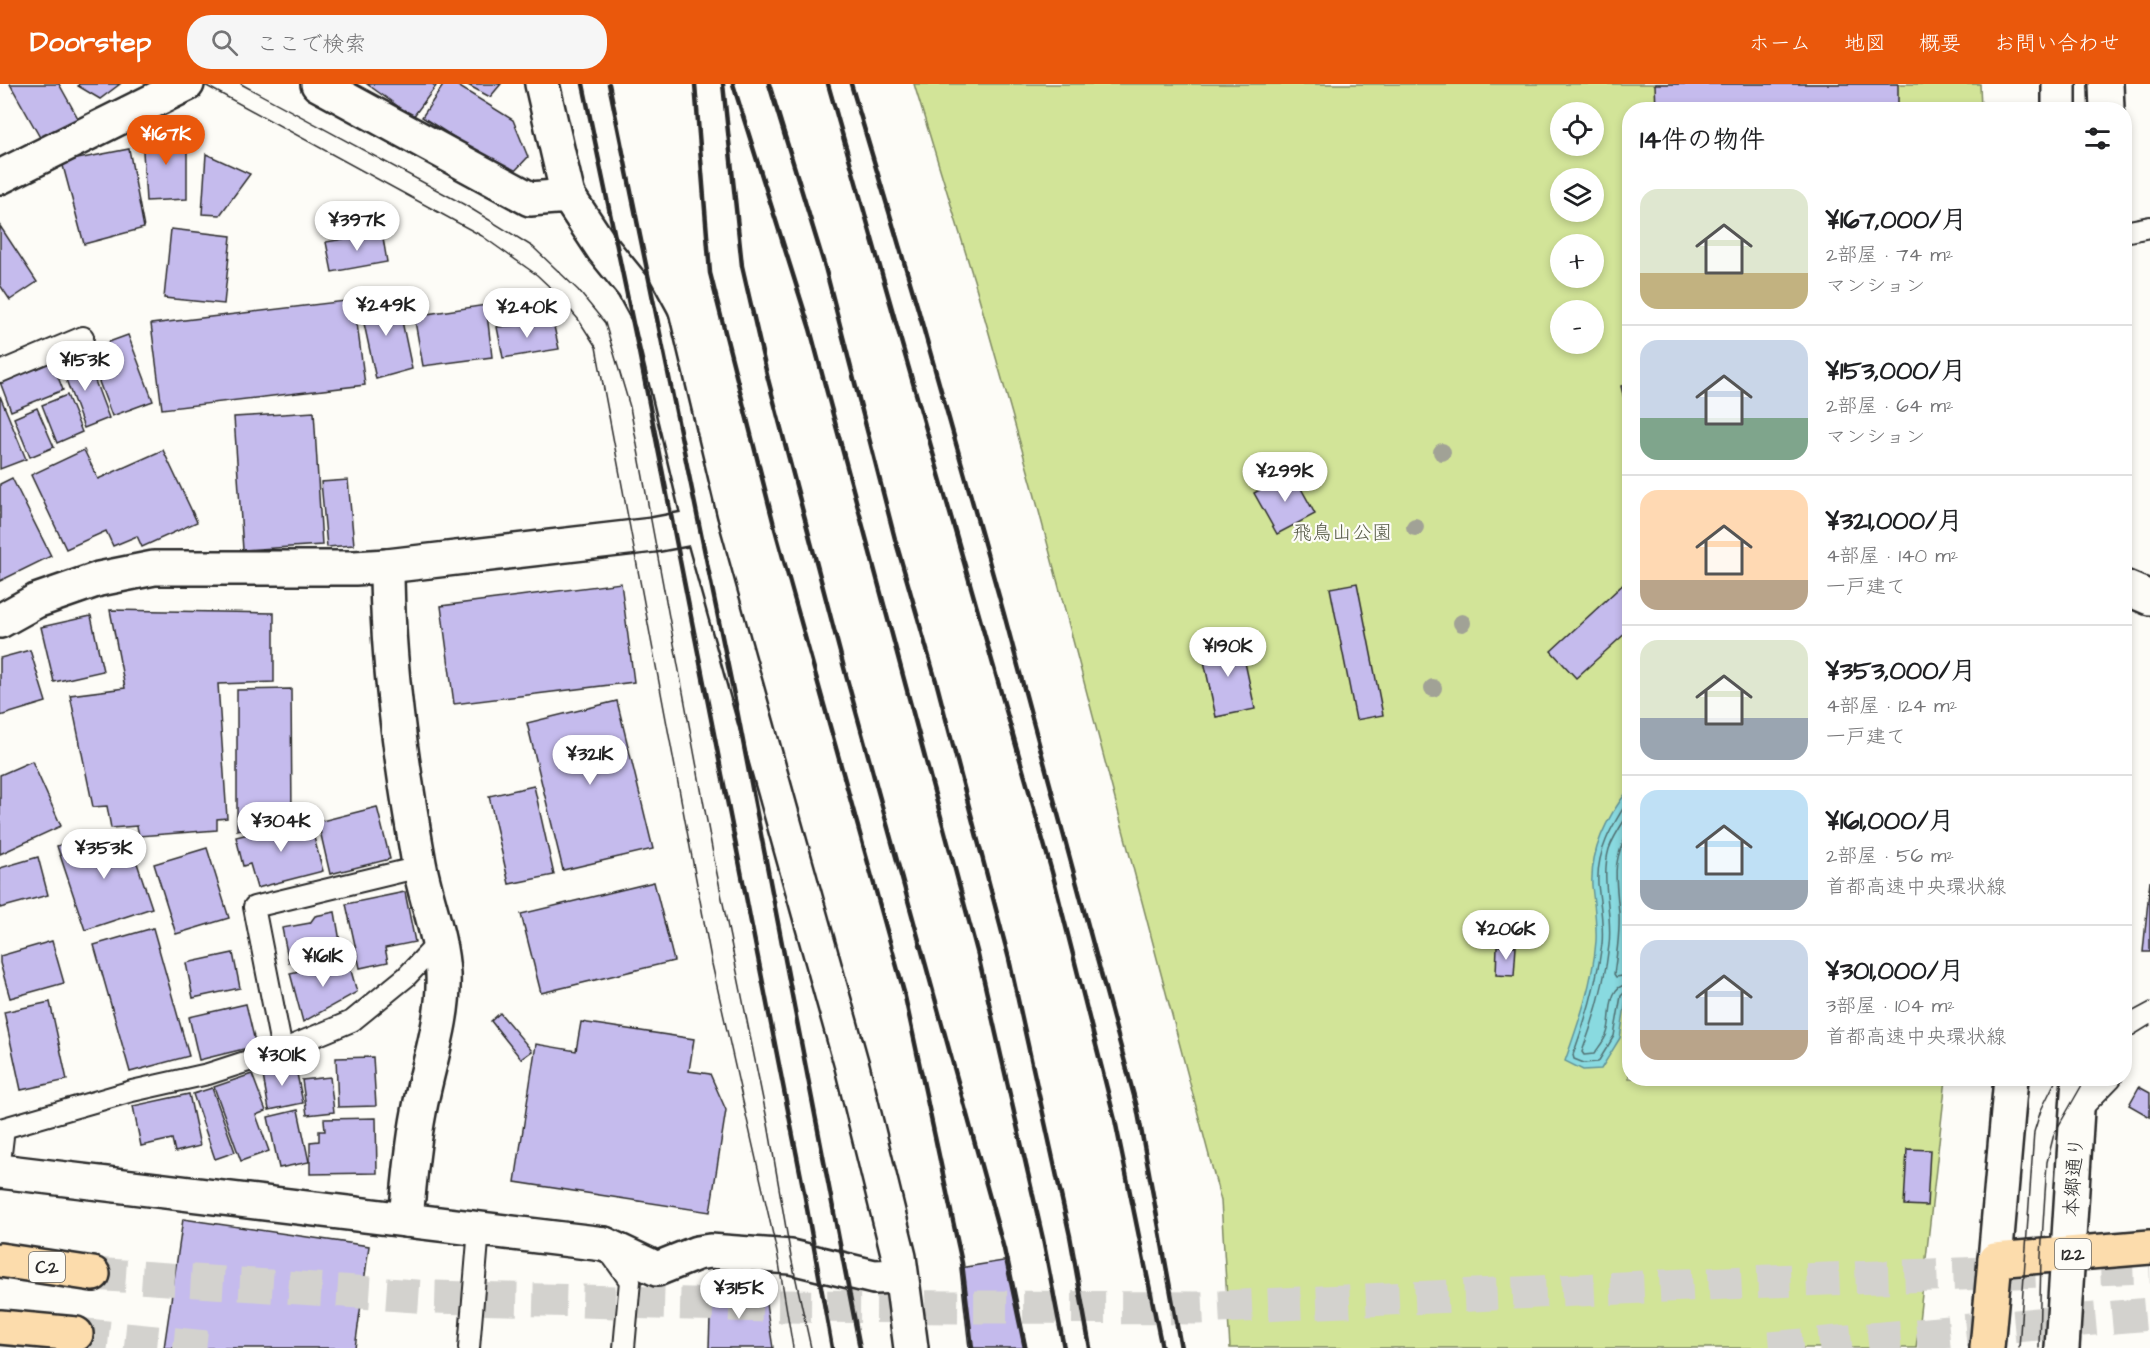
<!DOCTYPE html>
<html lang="ja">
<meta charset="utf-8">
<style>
body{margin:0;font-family:"Architects Daughter","Klee One",sans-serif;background:#f6f6f6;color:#202124;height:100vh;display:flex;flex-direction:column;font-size:22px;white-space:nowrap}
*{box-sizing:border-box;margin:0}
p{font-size:20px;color:#757577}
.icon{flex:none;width:33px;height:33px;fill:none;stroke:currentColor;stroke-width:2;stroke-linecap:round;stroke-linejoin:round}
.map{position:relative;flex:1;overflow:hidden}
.details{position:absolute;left:1622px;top:18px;width:510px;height:984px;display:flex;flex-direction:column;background:#fff;border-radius:24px;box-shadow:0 3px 9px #0003}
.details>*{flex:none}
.fabs{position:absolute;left:1550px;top:18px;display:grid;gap:12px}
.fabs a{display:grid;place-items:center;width:54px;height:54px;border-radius:50%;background:#fff;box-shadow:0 3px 9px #0003;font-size:30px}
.price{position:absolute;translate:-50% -51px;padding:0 14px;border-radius:21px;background:#fff;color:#222;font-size:20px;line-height:39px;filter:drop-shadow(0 2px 3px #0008)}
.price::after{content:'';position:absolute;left:50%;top:36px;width:18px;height:14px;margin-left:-9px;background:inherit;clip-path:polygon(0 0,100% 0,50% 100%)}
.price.current{background:#ea580c;color:#fff}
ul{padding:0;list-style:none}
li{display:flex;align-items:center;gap:18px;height:150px;padding:0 18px}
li+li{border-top:2px solid #e0e0e0}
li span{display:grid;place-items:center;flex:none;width:168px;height:120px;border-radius:18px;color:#555}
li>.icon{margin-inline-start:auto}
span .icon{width:72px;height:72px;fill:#fffc;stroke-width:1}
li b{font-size:26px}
h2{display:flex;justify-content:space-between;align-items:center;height:72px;padding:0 18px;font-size:26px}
header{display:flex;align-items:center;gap:36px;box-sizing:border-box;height:84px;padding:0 30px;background:#ea580c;color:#fff}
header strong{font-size:28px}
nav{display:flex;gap:33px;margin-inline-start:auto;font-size:21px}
.search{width:420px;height:54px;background:#f6f6f6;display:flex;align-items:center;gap:15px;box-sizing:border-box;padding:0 21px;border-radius:24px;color:#757577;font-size:22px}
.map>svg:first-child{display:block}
</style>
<header>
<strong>Doorstep</strong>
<div class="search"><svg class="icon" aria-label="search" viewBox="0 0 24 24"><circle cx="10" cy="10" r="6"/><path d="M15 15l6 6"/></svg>ここで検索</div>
<nav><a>ホーム</a><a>地図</a><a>概要</a><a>お問い合わせ</a></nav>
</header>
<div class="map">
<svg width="2150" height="1264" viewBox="0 0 2150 1264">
<rect width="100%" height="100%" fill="#fdfcf7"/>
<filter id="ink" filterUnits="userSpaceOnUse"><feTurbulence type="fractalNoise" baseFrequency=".0167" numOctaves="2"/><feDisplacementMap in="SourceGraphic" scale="12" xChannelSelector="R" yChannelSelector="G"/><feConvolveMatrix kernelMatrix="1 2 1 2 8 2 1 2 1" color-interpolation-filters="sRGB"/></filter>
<g filter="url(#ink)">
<path fill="#d2e498" stroke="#7e8862" stroke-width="1.5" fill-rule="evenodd" d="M914,0H1980L1981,25L1629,26V994L1946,995L1916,1264H1230L1221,1117L1032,401L974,196ZM1560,28H1593V62H1560ZM1560,94H1593V128H1560ZM1560,160H1593V194H1560ZM1560,226H1593V260H1560Z"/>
<path fill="#89dae0" stroke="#639498" stroke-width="1.5" d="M1629,705V896L1620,954L1601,985L1583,986L1565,977C1579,938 1593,898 1596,857C1597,838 1594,820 1592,802C1590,766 1607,733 1629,705Z"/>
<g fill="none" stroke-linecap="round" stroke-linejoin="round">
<g stroke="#517173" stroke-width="1.5">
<path d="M1629,715C1612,742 1596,767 1598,800C1600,820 1604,839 1602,860C1597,898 1586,935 1573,971L1574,975L1584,979L1598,978L1614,952L1621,912L1624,909L1629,908"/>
<path d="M1629,729C1622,740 1613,753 1609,765C1600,796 1613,829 1609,861C1605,898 1595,933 1582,968L1584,971L1594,970C1598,964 1605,956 1607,949C1613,933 1605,902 1629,900"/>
<path d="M1629,746C1611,780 1616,792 1619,829C1620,849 1617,870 1614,890L1616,893L1629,891"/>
</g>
</g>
<g fill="#c5bbed" stroke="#2b2b2b" stroke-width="1.5">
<path d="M10,0H59L79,36L42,57Z"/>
<path d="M79,0H120L100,15L78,2Z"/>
<path d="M367,0H432L436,2L413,33Z"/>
<path d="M444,0H455L513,36L528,73L512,90L422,33Z"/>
<path d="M466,0H501L490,13Z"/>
<path d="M1655,0H1898V26H1656Z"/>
<path d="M187,48V115L146,117L142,51Z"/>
<path d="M129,65L144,144L84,160L62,78Z"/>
<path d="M206,70L250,90L220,131L202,130Z"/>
<path d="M0,142L37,198L10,216L0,201Z"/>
<path d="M171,145L231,152L224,220L164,214Z"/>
<path d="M382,148L387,178L332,188L326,158Z"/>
<path d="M397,213L412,285L376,295L360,221Z"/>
<path d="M354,216L365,301L162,325L151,240Z"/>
<path d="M486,221L492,273L423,282L414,232Z"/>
<path d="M553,238L559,265L503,274L497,243Z"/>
<path d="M128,251L153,317L112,332L87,266Z"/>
<path d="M86,273L109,334L84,344L61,282Z"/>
<path d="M52,277L63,306L11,327L0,298Z"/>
<path d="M1629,300V335L1621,302Z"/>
<path d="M67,311L82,348L57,359L42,321Z"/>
<path d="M0,312L26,375L0,385Z"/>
<path d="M37,324L54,363L30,373L14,334Z"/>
<path d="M314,328L322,461L243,466L234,333Z"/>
<path d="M84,366L98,395L163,366L197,438L142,463L137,452L113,462L106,447L66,465L31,391Z"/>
<path d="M1292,388L1315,430L1277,450L1254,409Z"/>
<path d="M12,394L51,472L0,497V400Z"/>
<path d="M348,396L354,461L327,463L321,398Z"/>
<path d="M1629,495V546L1576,594L1551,567Z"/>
<path d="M621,499L634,598L454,620L441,522Z"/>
<path d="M1357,499L1383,631L1356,636L1330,504Z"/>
<path d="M110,526L274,529V598L218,600L227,734L217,735V746L139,752L137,742L111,744L107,722L93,723L70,611L125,604Z"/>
<path d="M91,532L103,587L54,598L41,543Z"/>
<path d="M1240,555L1255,625L1216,633L1201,563Z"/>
<path d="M30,566L46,618L0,632V574Z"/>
<path d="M291,605L292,734L237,746V606Z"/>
<path d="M617,617L653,765L563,786L527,639Z"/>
<path d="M32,677L61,742L0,770V691Z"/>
<path d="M534,702L554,791L509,800L489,712Z"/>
<path d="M377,723L390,775L330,790L318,738Z"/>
<path d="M309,735L323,787L257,804L250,780L243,782L236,753Z"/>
<path d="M92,751L95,762L128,752L152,824L85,846L57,762Z"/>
<path d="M207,764L229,834L176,850L154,780Z"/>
<path d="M38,773L48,811L0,824V784Z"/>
<path d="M2150,796V868H2143Z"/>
<path d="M654,798L674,877L541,909L521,830Z"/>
<path d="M405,808L415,858L385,864L388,878L360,884L346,820Z"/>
<path d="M335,828L342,869L289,879L282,844L310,839L315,832Z"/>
<path d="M153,844L189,972L130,988L94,861Z"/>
<path d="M52,857L64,899L10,914L0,879V872Z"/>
<path d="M1497,862H1516L1514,892L1496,891Z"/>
<path d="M233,869L240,904L193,914L186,879Z"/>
<path d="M348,876L357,908L303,938L290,889Z"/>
<path d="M50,918L67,996L21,1006L4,928Z"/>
<path d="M246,920L256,962L199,976L189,933Z"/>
<path d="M500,929L532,967L521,975L491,937Z"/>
<path d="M581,938L694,955L689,987L710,990L726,1026L710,1128L515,1098L536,960L576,967Z"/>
<path d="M373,973L376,1022L338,1023L336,974Z"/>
<path d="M295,980L303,1019L269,1026L262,986Z"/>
<path d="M252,990L266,1027L256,1031L269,1067L241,1077L214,1003Z"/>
<path d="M330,993L334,1028L307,1031L302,996Z"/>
<path d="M2139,1003L2150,1009V1033L2129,1021Z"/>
<path d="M212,1004L235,1068L215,1075L193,1010Z"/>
<path d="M189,1010L200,1062L175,1068L172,1055L141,1062L133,1022Z"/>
<path d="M298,1026L309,1078L279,1084L268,1033Z"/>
<path d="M376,1034L377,1089L310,1090V1058L319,1057V1047H325L324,1035Z"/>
<path d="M1907,1065L1930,1066L1927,1122L1904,1121Z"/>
<path d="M183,1135L369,1162L355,1264H164Z"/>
<path d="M1009,1176L1027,1264H969L960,1184Z"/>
<path d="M711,1205L764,1207L773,1264H709Z"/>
</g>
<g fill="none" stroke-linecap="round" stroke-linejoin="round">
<g stroke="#d3d2ce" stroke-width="33" stroke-dasharray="33 16" stroke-linecap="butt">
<path d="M93,1190L431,1213L768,1222L1197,1224L1770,1197L2150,1183"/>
<path d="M76,1250L217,1264"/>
<path d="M1770,1264L2150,1230"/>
</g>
<g stroke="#2b2b2b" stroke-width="24">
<g id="service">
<path d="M2124,148L2150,143"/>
<path d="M0,288L83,253"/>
<path d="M282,966L254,823L420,783"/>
<path d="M2077,1029L2111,994"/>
<path d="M0,1078L4,1044L132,1007L208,990L282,966L352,937L406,893L440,857"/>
<path d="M608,1166L630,1197L624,1264"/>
<path d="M469,1264L479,1145"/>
</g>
</g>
<g stroke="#2b2b2b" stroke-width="38">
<g id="minor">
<path d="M318,0L530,115L568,112L603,165L633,202L652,237L701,442L852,982L899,1173L911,1264"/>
<path d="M0,93L187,0"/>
<path d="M387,482C387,580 402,683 419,779C426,817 441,851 443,890C445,936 427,983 419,1028C412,1064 409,1100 406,1136"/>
<path d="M2124,503L2150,514"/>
<path d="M0,537L36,517L99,495L154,484H355L387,482L653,451L701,442"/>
<path d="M604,1160L657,1185L697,1169L710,1167L791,1173L874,1193L901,1192"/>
</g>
</g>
<g stroke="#2b2b2b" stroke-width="38">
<g id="tertiary">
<path d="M542,0L568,112"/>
<path d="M0,1087L604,1160"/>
</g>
</g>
<g stroke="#2b2b2b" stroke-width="38">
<g id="secondary">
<path d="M2059,0V26"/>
<path d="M2106,0L2107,26"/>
<path d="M1995,1176L2011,994"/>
<path d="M2062,1264L2079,994"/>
</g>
</g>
<g stroke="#2b2b2b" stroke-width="38">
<path id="trunk" d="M1987,1264L1995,1176L2150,1163"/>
</g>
<g stroke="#2b2b2b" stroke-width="38">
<g id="motorway">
<path d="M0,1176L93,1190"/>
<path d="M0,1243L76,1250"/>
</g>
</g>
<use href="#service" stroke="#fdfcf7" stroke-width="20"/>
<use href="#minor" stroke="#fdfcf7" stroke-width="33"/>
<use href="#tertiary" stroke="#fdfcf7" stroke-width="33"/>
<use href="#secondary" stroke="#fdfcf7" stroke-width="33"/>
<use href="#trunk" stroke="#fcdcac" stroke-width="33"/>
<use href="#motorway" stroke="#fcdcac" stroke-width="33"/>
<g stroke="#2b2b2b" stroke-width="1.5">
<path d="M203,0L482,152L537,191L555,208L578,235L596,263L712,880L778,1173L793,1264"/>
<path d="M241,0L465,121L533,163L578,206L605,239L630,323L714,775L768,1040L791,1173L811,1264"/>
<path d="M2124,932L2150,918"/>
<path d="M2124,957L2150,941"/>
<path d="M2019,1264L2034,1048L2041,1026L2057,994"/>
<path d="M2039,1264L2041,1172L2047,1078L2054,1050L2086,994"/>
</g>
<g stroke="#2b2b2b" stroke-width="4.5">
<path d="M583,0L639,268L804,1108L832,1264"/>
<path d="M609,0L736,621L860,1264"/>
<path d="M695,0L710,189L775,445L904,908L962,1179L972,1264"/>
<path d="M723,0L742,182L768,295L847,595L1004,1165L1025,1264"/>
<path d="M733,0L810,245L978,871L1043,1155L1064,1264"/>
<path d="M769,0L825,183L895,455L936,597L1009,875L1070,1152L1090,1264"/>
<path d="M828,0L1052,788L1115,1036L1162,1264"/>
<path d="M851,0L918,225L1004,530L1137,1023L1181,1264"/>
</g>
</g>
<g fill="#a1a296">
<circle cx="1442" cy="368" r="9"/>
<circle cx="1415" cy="443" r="9"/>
<circle cx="1462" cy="539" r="9"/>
<circle cx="1433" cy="604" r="9"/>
</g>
</g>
<g text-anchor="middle" stroke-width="4.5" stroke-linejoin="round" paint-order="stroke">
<g fill="#fdfcf7" stroke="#6a6a68" stroke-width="1.5">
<rect x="2055" y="1155" width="36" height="30" rx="4.5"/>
<rect x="29" y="1168" width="36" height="30" rx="4.5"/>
</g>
<g font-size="18" font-weight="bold" fill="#2b2b2b">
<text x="2073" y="1176">122</text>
<text x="47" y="1189">C2</text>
</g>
<g font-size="20" fill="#555946" stroke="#fdfcf7">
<text x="1342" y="455">飛鳥山公園</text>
</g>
<g font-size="20" fill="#2b2b2b" stroke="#fdfcf7">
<text transform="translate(2073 1093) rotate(-86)" y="7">本郷通り</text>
</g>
</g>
</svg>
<div class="fabs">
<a><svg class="icon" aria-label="locate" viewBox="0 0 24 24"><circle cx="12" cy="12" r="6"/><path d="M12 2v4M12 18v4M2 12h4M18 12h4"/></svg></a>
<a><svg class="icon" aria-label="layers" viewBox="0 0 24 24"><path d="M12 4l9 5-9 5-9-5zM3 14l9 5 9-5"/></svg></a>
<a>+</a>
<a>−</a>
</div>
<b class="price current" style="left:166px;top:82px">¥167K</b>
<b class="price" style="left:357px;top:168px">¥397K</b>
<b class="price" style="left:386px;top:253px">¥249K</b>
<b class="price" style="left:527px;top:255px">¥240K</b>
<b class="price" style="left:85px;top:308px">¥153K</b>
<b class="price" style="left:1285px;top:419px">¥299K</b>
<b class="price" style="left:1228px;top:594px">¥190K</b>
<b class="price" style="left:590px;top:702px">¥321K</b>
<b class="price" style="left:281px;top:769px">¥304K</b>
<b class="price" style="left:104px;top:796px">¥353K</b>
<b class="price" style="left:1506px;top:877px">¥206K</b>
<b class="price" style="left:323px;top:904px">¥161K</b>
<b class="price" style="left:282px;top:1003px">¥301K</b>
<b class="price" style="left:739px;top:1236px">¥315K</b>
<section class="details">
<h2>14件の物件<svg class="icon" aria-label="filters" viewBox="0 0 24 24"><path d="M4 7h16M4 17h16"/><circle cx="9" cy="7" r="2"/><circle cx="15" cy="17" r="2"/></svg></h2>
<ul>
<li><span style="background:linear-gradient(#dfe7d0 70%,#c2b280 0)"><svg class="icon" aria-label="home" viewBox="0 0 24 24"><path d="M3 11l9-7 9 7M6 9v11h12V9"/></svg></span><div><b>¥167,000/月</b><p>2部屋 · 74 m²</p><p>マンション</p></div></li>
<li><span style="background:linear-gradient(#c9d6e8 65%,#7fa58c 0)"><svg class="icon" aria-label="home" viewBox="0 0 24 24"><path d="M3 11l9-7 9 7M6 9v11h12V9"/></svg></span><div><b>¥153,000/月</b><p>2部屋 · 64 m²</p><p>マンション</p></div></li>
<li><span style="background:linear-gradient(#ffd9b3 75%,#b9a48a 0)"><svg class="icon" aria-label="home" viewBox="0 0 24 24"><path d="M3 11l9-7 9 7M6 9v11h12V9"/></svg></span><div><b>¥321,000/月</b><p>4部屋 · 140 m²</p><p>一戸建て</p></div></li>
<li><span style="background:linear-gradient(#dfe7d0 65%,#9aa5b1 0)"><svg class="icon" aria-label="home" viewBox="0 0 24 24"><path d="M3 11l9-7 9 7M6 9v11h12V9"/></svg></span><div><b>¥353,000/月</b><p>4部屋 · 124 m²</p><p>一戸建て</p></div></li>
<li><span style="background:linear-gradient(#bfe0f5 75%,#9aa5b1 0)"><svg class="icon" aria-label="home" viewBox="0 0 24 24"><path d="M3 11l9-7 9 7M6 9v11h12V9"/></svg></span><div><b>¥161,000/月</b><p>2部屋 · 56 m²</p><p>首都高速中央環状線</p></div></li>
<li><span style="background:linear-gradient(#c9d6e8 75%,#b9a48a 0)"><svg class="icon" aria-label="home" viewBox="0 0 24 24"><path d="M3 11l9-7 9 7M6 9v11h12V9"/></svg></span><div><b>¥301,000/月</b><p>3部屋 · 104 m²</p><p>首都高速中央環状線</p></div></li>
</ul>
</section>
</div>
